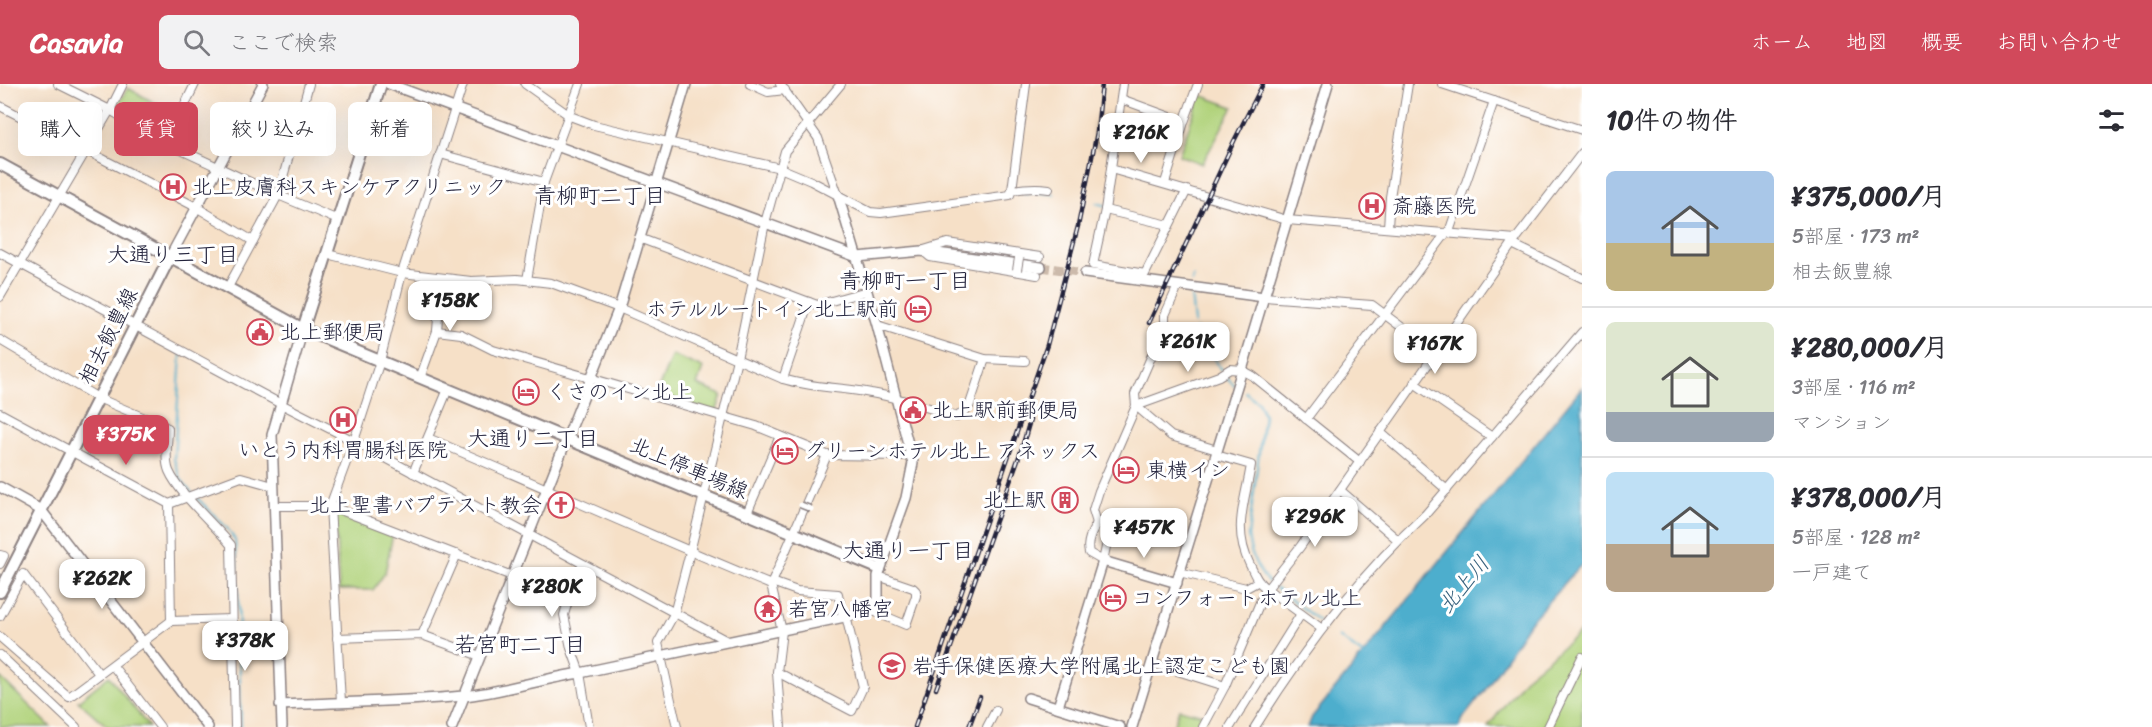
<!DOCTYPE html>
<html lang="ja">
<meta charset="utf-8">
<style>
body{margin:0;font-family:Sriracha,"Klee One",sans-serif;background:#f2f2f3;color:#2b2b33;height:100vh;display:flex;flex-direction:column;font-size:22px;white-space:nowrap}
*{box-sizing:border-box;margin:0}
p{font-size:20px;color:#7c7c81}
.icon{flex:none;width:33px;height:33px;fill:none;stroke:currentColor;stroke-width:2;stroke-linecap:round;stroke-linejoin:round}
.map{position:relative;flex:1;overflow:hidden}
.details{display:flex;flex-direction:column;background:#fff;width:570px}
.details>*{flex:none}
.top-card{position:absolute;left:18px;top:18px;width:570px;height:54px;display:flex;gap:12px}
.price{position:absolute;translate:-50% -51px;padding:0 14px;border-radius:12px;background:#fff;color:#222;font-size:20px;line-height:39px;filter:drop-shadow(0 2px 3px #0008)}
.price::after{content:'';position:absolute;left:50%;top:36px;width:18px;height:14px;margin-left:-9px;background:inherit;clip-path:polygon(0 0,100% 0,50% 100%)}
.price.current{background:#d1495b;color:#fff}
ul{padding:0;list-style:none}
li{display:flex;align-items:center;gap:18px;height:150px;padding:0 24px}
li+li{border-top:2px solid #e1e1e2}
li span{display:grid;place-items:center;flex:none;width:168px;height:120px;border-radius:9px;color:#555}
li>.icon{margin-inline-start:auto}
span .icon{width:72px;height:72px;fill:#fffc;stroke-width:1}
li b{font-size:26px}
h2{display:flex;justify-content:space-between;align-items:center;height:72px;padding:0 24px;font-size:26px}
.chip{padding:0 21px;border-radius:9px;background:#fff;box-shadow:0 6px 24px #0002;font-size:21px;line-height:54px}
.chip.current{background:#d1495b;color:#fff}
header{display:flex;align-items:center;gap:36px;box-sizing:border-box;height:84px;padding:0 30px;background:#d1495b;color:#fff}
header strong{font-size:28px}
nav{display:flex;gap:33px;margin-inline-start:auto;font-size:21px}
.search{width:420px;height:54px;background:#f2f2f3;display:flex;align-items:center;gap:15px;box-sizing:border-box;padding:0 21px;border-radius:9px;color:#7c7c81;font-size:22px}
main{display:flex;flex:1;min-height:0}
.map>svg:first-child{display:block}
</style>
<header>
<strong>Casavia</strong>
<div class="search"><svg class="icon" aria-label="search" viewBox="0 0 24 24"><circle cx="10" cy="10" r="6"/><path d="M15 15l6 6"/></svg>ここで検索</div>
<nav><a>ホーム</a><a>地図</a><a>概要</a><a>お問い合わせ</a></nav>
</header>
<main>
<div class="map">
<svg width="1582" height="643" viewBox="0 0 1582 643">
<rect width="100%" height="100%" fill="#fff"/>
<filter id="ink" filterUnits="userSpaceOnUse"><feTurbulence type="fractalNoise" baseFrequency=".0167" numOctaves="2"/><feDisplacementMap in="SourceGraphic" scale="12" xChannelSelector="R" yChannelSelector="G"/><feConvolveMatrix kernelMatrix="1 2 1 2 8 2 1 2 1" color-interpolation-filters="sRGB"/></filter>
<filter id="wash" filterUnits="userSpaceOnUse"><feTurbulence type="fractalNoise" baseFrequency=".008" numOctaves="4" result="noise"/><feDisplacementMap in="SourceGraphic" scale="24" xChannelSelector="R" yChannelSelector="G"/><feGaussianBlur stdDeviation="1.35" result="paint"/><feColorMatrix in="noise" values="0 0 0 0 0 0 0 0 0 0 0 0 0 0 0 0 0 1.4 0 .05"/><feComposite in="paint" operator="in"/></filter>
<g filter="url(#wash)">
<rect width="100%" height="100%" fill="#f6e0c7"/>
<g fill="#b1d37b" stroke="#6a7a5b" stroke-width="1.5">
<path d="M128,4L171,28L160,50L115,25Z"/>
<path d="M1200,11L1233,23L1202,80L1179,71Z"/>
<path d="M672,271L703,284L697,301L722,311L716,329L656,310Z"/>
<path d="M335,427L393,450L385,489L373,506H339Z"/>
<path d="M1582,547V643H1488L1524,595Z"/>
<path d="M109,592L149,643H108L78,617Z"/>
<path d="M0,593L51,643H0Z"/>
<path d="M1179,625L1207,632L1201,643H1173Z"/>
</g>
<path fill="#4eaecd" stroke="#386884" stroke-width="1.5" d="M1582,303V480L1529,539L1486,605L1464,633L1459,643H1308L1312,633Z"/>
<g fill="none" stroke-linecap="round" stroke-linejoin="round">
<g stroke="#4eaecd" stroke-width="2">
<path d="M1024,109L1034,108L1054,110"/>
<path d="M1096,119L1119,125"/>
<path d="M1192,198L1193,193"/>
<path d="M1191,210L1194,239"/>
<path d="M1196,244L1221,286"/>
<path d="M181,271L174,375L180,394L192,409"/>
<path d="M1225,291L1234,301"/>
<path d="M1245,308L1258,318L1264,331L1248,452C1250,469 1257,485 1268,498"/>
<path d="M196,413L227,444L235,456L238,507L241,643"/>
<path d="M1276,504L1319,537"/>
<path d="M1339,553L1365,572"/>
</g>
</g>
</g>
<g filter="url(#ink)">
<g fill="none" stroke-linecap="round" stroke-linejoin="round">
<path stroke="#ccbaab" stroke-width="9" stroke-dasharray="9 4.5" stroke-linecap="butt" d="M1041,183L1085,189"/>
<g stroke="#8c8181" stroke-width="10">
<g id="minor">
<path d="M58,0L110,26L166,59L278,111L338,136"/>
<path d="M525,0L570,32L594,41L780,84L811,97L870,128L881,129L1010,111L1012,106C1025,104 1036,103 1049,105"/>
<path d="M750,0L768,8L785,6"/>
<path d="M780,0L818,54L838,111"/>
<path d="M1123,0L1105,126L1093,181L1145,190L1187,106"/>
<path d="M1442,0L1582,46"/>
<path d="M1121,15L1184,38"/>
<path d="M0,22L196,123L253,157"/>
<path d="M166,59L195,0"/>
<path d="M440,70L544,98"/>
<path d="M1111,85L1287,136L1516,155"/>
<path d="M1165,99L1184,38L1198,0"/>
<path d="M1012,106L1026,0"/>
<path d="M1105,126L1169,141"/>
<path d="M1388,143L1390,113L1408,0"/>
<path d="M1449,148L1494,17"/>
<path d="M639,154L817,221L867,207"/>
<path d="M1512,160L1582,194"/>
<path d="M924,166L947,159L1040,173"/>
<path d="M923,167L930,173L1037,191"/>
<path d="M0,169L281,320L354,357L729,558"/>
<path d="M327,170L402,189L471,197L517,195L551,199L619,224L783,295C812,304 841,303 871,309C901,314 929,324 957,333L969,323L985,275"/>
<path d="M527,196L544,98L580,0"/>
<path d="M228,203L278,111L309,0"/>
<path d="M0,213L110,26L123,0"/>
<path d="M1264,213L1372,221L1435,268"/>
<path d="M877,241L985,275L1025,277"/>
<path d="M437,247L461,250L493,266L756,342L827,371L905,372L911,370"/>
<path d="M0,256L98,314L168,344C168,358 164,375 169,387C179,410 214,440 231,461L235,643"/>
<path d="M420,294L437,247L441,194"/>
<path d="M783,295L809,218"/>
<path d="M1414,299L1492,353"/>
<path d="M1136,322L1219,292L1230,285L1242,286L1253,292L1360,378"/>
<path d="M1136,322L1171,352L1217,366"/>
<path d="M0,329L169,420L241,393L273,402"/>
<path d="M1306,335L1447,148"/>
<path d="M1380,348L1447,406"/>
<path d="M428,354C542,402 656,454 771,501L782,547L777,588L781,643"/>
<path d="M413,389L448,305"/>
<path d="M1340,406L1398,456"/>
<path d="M169,420L171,537"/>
<path d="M275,422H330L512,492"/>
<path d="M747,429L780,352"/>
<path d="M1101,437L1109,441L1110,444L1103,477L1089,469C1086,458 1092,448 1097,439Z"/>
<path d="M1097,439L1093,426L1099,407L1136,322L1135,310L1165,241V231L1178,202"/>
<path d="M0,471L4,472L0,480"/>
<path d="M583,480L570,510L564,531L571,564L580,589L589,643"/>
<path d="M1179,488L1246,504L1257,498"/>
<path d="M772,498L797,507L838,510L843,533"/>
<path d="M771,501L827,371"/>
<path d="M873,527L906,541L916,512V507L913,504L878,492"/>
<path d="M0,532L23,490L99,590"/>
<path d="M1322,545L1267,505L1300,463L1512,160L1582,69"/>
<path d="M422,551L457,470"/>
<path d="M0,553L69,613L171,537L231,535"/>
<path d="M337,554L422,551L480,572"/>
<path d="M0,571L76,643"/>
<path d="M1152,579L1225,602"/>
<path d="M113,582L160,643"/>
<path d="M777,588L852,627L863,603L846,532"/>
<path d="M341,618L330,422L354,357L380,277L402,189L463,0"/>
<path d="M677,643L658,559L674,530L690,468L737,275L765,139L785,67L841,0"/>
<path d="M987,643L996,626"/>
<path d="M1203,643L1225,602L1266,504C1257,498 1255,491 1250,481C1232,445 1245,419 1251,381L1216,371"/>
<path d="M1230,643L1301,530"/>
<path d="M1255,643C1303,566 1359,492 1425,431L1582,248"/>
<path d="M1548,643L1582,573"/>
</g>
</g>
<g stroke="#8c8181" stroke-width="12">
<g id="tertiary">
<path d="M389,0L857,173L922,167L1041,183"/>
<path d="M170,173L263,0"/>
<path d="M1085,189L1264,213"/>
<path d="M0,403L41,426L208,643"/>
<path d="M1028,614L1120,643"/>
<path d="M280,621C341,618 403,618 463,612C503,608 541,595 580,589L873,527L878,515V492L906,414L913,379L877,241L838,111"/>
<path d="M1058,623L1103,477L1177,499"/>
<path d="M282,643L272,351L303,245"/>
<path d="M452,643L619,224L686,0"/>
<path d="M1132,643L1242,286L1328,0"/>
</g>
</g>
<g stroke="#8c8181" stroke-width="14">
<g id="secondary">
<path d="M0,80L303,245L880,485"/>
<path d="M303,245L381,0"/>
<path d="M0,508L170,173"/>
</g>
</g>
<use href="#minor" stroke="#fff" stroke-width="8"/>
<use href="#tertiary" stroke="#fff" stroke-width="9"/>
<use href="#secondary" stroke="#fff" stroke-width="10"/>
<g stroke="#22223b" stroke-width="4.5">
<g id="rail">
<path d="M1149,239L1234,57L1263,0"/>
<path d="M936,605L1021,367L1030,336"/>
<path d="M915,643L1047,261L1078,142L1097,48L1102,0"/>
<path d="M969,643L980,613"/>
</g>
</g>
<use href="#rail" stroke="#fff" stroke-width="2" stroke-dasharray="7" stroke-linecap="butt"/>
<g stroke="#8c8181" stroke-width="8" stroke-linecap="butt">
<path id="pedestrian-bridge" d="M801,421L811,425"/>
</g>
<g stroke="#8c8181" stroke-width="10" stroke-linecap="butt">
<path id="minor-bridge" d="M1017,186L1019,174"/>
</g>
<use href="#pedestrian-bridge" stroke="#fff" stroke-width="5"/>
<use href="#minor-bridge" stroke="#fff" stroke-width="8"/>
</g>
</g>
<defs>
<g id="hospital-ring" transform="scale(1.35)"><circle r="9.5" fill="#fff" stroke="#d1495b" stroke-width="1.5"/><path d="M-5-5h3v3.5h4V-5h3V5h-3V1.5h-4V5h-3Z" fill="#d1495b"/></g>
<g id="hotel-ring" transform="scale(1.35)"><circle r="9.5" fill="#fff" stroke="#d1495b" stroke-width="1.5"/><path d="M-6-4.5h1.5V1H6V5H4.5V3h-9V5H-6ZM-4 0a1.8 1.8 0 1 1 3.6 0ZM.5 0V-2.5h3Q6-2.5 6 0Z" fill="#d1495b"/></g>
<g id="civic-ring" transform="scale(1.35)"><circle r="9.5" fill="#fff" stroke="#d1495b" stroke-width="1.5"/><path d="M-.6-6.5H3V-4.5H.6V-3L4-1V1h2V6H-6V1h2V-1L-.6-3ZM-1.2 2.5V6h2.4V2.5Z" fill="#d1495b"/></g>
<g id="building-ring" transform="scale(1.35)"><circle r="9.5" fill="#fff" stroke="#d1495b" stroke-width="1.5"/><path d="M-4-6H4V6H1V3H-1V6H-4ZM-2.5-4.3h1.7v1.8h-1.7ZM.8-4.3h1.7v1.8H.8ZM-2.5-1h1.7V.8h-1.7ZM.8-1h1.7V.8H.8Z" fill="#d1495b"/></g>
<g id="church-ring" transform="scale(1.35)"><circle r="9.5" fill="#fff" stroke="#d1495b" stroke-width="1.5"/><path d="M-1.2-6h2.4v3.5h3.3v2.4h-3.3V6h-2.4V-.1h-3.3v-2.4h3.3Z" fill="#d1495b"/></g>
<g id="temple-ring" transform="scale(1.35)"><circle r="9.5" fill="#fff" stroke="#d1495b" stroke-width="1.5"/><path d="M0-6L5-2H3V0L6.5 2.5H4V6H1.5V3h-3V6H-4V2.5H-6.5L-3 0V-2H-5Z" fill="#d1495b"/></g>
<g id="school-ring" transform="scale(1.35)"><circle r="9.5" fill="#fff" stroke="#d1495b" stroke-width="1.5"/><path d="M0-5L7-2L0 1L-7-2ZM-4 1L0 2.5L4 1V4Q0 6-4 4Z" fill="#d1495b"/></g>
</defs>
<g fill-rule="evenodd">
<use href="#hospital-ring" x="173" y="103"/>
<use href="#hospital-ring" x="1372" y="122"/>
<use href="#hotel-ring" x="918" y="225"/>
<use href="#civic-ring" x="260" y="248"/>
<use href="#hotel-ring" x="526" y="308"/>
<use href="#civic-ring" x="913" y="326"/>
<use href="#hospital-ring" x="343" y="336"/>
<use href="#hotel-ring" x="785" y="367"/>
<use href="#hotel-ring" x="1126" y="386"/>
<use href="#building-ring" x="1065" y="416"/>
<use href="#church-ring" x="561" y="421"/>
<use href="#hotel-ring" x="1113" y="514"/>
<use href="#temple-ring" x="768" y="525"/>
<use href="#school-ring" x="892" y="582"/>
</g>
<g text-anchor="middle" stroke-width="6" stroke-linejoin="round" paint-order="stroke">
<g font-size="21" fill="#22223b" stroke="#fff" text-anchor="start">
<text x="192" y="110">北上皮膚科スキンケアクリニック</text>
<text x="1392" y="129">斎藤医院</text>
<text x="898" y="232" text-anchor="end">ホテルルートイン北上駅前</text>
<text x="280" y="255">北上郵便局</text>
<text x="546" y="315">くさのイン北上</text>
<text x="932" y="333">北上駅前郵便局</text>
<text x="343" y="373" text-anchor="middle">いとう内科胃腸科医院</text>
<text x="804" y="374">グリーンホテル北上 アネックス</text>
<text x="1146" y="393">東横イン</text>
<text x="1046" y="423" text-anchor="end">北上駅</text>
<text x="542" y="428" text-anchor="end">北上聖書バプテスト教会</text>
<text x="1132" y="521">コンフォートホテル北上</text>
<text x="788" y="532">若宮八幡宮</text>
<text x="912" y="589">岩手保健医療大学附属北上認定こども園</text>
</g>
<g font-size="21" fill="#22223b" stroke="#fff">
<text transform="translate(108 252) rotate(-63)" y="7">相去飯豊線</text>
<text transform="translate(689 384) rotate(23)" y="7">北上停車場線</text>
</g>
<g font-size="22" fill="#22223b" stroke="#fff">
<text x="600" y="119">青柳町二丁目</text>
<text x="173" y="178">大通り三丁目</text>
<text x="905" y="204">青柳町一丁目</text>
<text x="533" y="362">大通り二丁目</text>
<text x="908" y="474">大通り一丁目</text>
<text x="520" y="568">若宮町二丁目</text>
</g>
<g font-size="22" font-style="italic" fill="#36617d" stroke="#fff">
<text transform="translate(1463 500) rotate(-50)" y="8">北上川</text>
</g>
</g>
</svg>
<b class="price" style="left:1141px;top:80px">¥216K</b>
<b class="price" style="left:450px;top:248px">¥158K</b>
<b class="price" style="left:1188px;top:289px">¥261K</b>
<b class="price" style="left:1435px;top:291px">¥167K</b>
<b class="price current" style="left:126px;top:382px">¥375K</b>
<b class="price" style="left:1315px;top:464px">¥296K</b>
<b class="price" style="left:1144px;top:475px">¥457K</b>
<b class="price" style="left:102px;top:526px">¥262K</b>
<b class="price" style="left:552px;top:534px">¥280K</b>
<b class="price" style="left:245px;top:588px">¥378K</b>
<div class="top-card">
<a class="chip">購入</a>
<a class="chip current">賃貸</a>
<a class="chip">絞り込み</a>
<a class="chip">新着</a>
</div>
</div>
<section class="details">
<h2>10件の物件<svg class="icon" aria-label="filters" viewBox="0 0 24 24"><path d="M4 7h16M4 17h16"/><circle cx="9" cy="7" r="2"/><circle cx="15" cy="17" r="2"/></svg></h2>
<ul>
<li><span style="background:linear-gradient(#a9c7e8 60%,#c2b280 0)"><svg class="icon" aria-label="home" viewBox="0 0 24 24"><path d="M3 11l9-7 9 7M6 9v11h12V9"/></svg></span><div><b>¥375,000/月</b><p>5部屋 · 173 m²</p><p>相去飯豊線</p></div></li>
<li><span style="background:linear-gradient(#dfe7d0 75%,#9aa5b1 0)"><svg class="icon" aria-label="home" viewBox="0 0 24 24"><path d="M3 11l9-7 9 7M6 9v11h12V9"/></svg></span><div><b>¥280,000/月</b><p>3部屋 · 116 m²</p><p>マンション</p></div></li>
<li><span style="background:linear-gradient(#bfe0f5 60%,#b9a48a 0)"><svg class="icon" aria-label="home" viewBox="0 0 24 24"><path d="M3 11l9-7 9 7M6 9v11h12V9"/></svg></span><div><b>¥378,000/月</b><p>5部屋 · 128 m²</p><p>一戸建て</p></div></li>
</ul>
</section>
</main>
